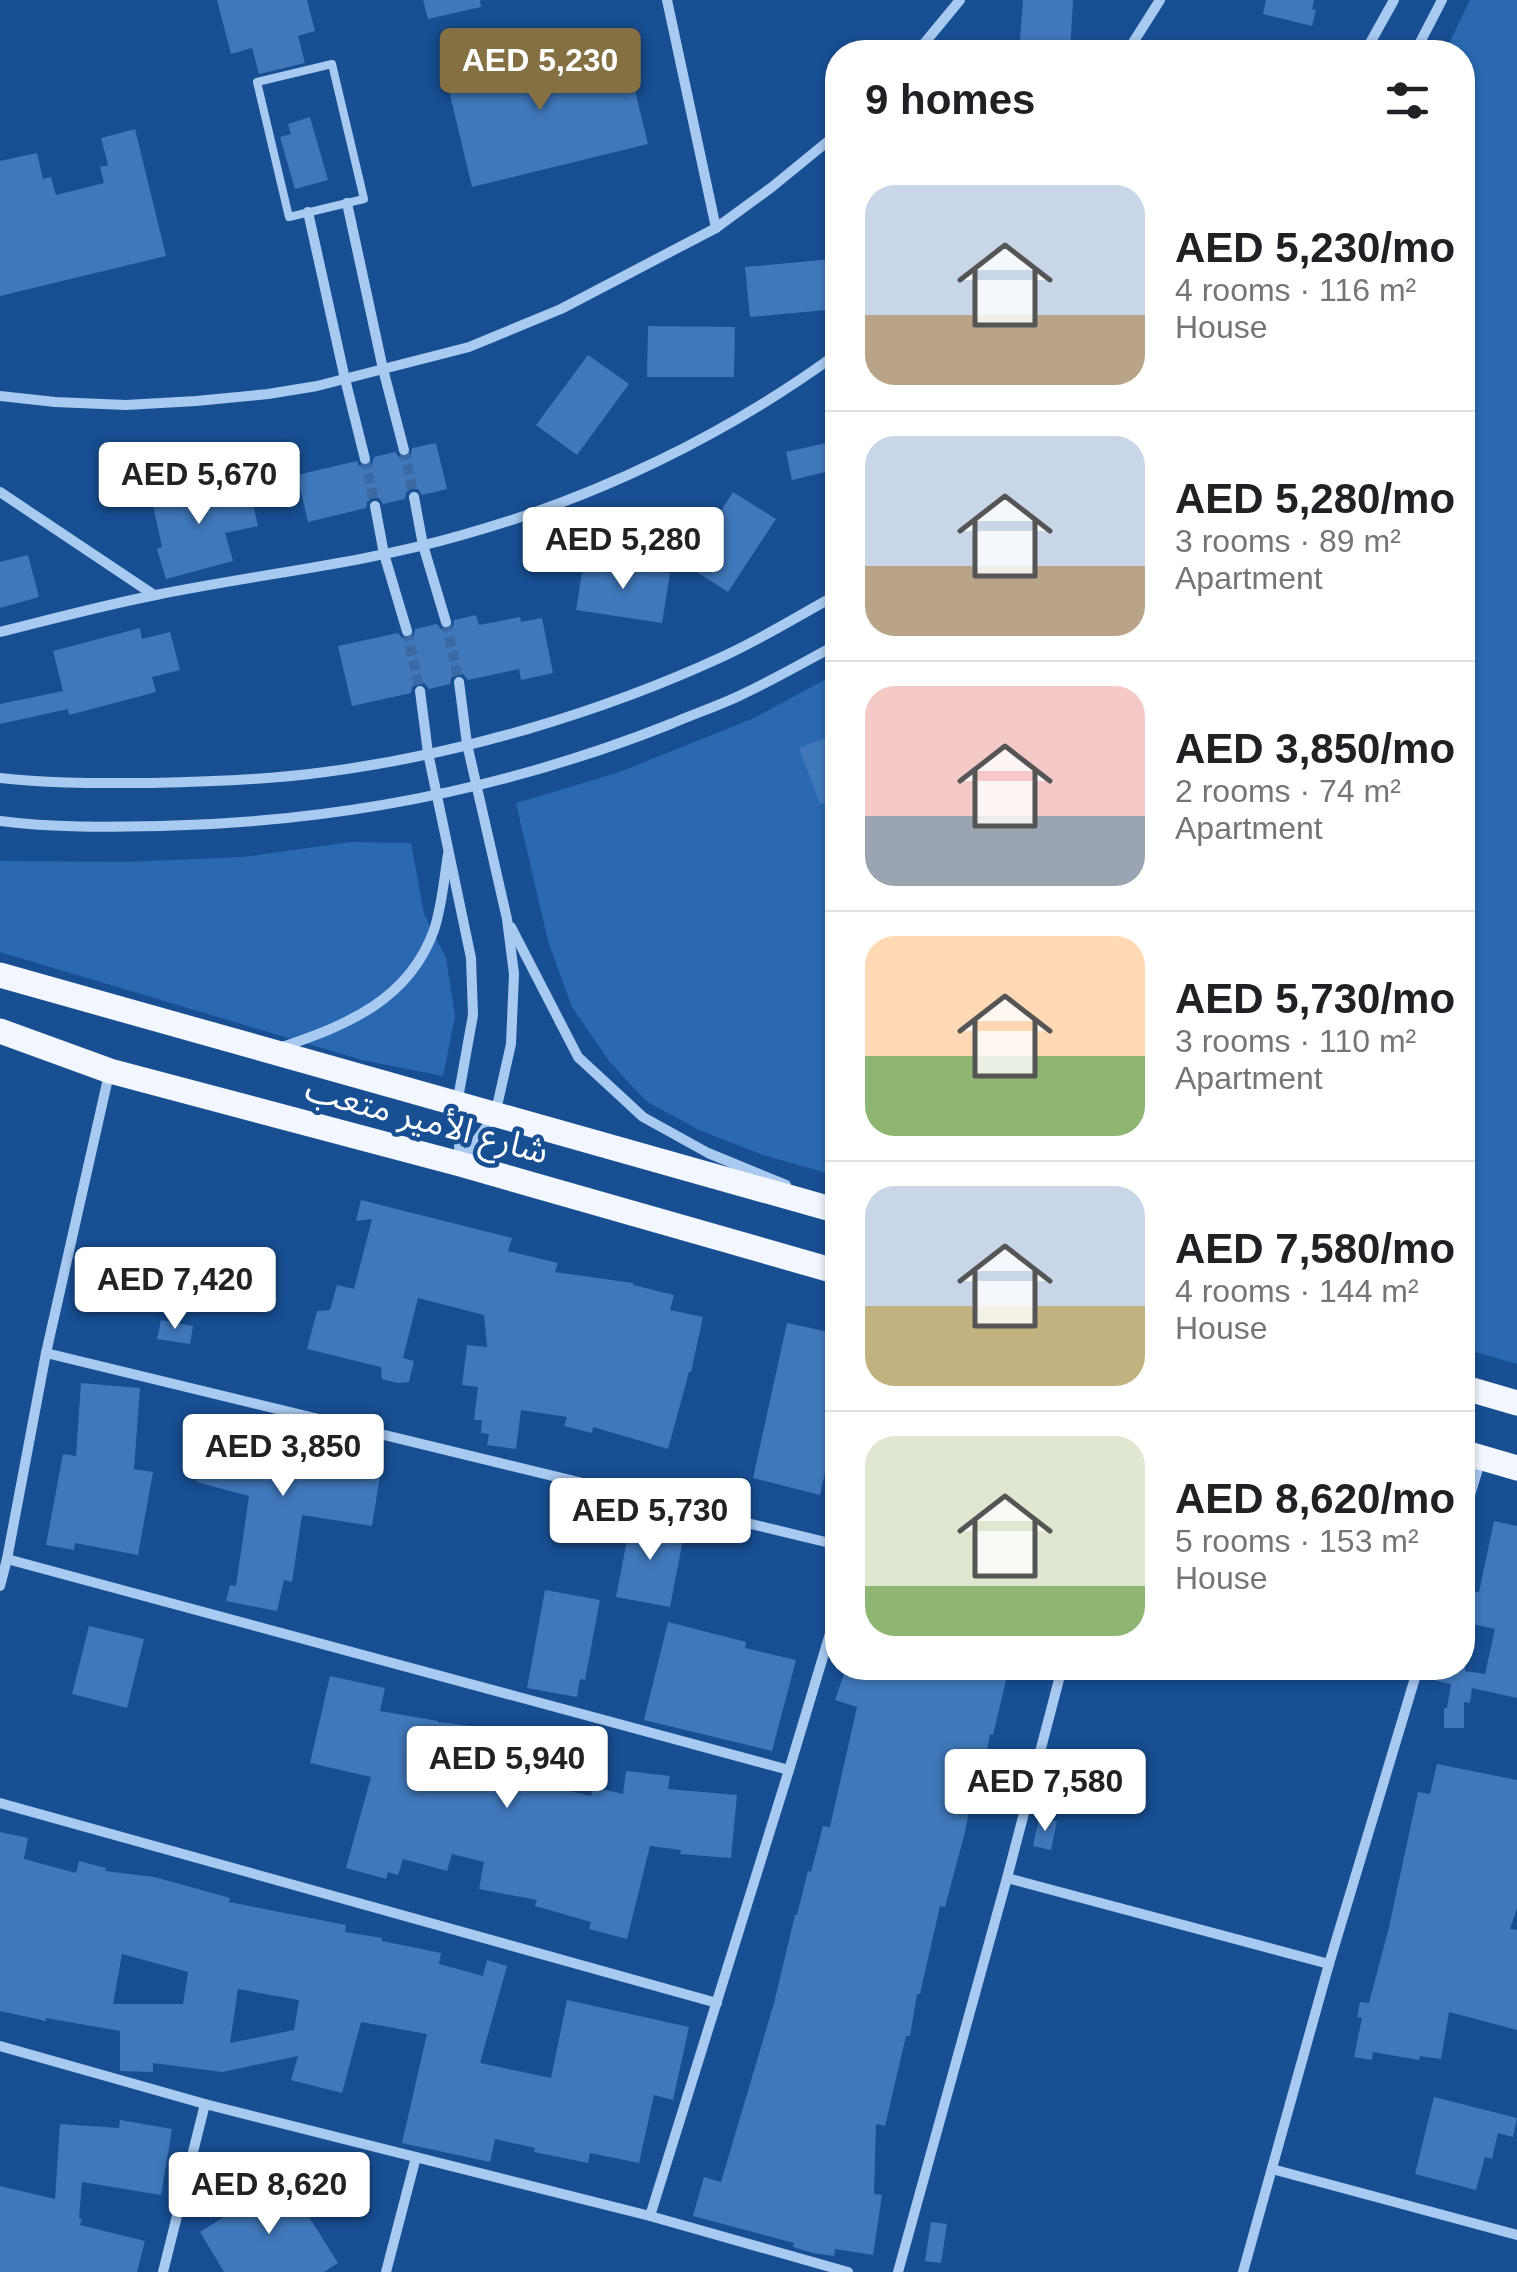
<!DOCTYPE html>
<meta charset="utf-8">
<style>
body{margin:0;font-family:Arial,"Noto Sans Arabic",sans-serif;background:#f2f2f2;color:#202124;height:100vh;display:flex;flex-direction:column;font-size:38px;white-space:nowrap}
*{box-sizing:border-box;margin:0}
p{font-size:32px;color:#757577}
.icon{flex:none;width:55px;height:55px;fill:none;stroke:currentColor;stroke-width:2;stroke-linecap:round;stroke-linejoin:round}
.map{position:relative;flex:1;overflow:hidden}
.sheet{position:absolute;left:825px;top:40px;width:650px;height:1640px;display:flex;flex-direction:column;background:#fff;border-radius:40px;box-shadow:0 2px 8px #0004}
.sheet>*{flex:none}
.price{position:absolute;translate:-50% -85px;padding:0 22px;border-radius:10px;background:#fff;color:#222;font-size:32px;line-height:65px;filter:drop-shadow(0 2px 5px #0008)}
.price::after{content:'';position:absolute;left:50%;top:60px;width:30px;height:22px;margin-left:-15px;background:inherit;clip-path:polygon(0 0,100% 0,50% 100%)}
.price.current{background:#847042;color:#fff}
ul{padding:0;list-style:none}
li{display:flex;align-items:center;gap:30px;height:250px;padding:0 40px}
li+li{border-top:2px solid #e0e0e0}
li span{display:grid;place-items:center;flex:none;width:280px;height:200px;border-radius:30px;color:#555}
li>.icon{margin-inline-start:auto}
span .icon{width:120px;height:120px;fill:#fffc;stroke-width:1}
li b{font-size:42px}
h2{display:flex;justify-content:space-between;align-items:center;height:120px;padding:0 40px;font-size:42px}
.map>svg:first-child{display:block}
</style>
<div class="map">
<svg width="1517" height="2272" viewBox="0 0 1517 2272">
<rect width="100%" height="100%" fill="#184f93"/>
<g fill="#2a69b1">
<path d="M1470,0H1517V1364L1462,1348V52H1445Z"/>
<path d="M837,673V1176L763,1155L699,1130L646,1101L609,1061L572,1007L548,941L516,803L617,773L754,718Z"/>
<path d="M351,842L411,843L424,914L446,958L455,1016L443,1076L362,1060L0,952V861L127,862L243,857Z"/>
</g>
<g fill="#4078ba" fill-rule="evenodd">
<path d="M217,0H307L315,31L298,36L305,63L259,74L252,48L231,54Z"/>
<path d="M423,0H480L481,7L428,19Z"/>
<path d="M1023,0H1073L1070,52H1019Z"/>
<path d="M1266,0H1314L1312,9L1316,10L1312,26L1263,14Z"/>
<path d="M487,48L488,55L504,51L508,68L524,64L528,80L561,72L559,66L625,50L648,144L472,187L441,57Z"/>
<path d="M310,117L328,180L295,189L280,137L291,134L288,124Z"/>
<path d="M135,129L166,256L0,296V161L37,153L43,179L51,177L56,195L104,183L100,167L108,165L101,138Z"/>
<path d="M832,259L837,309L750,317L745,267Z"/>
<path d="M648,326L735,327L734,377H647Z"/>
<path d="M588,355L629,384L577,455L536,425Z"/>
<path d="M831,442L838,469L792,480L786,452Z"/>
<path d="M436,443L447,489L422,495L418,489H411L406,493L405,499L383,504L379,498H372L367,502L366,508L308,522L297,475L357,461L359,466L366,468L372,465L374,457L395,452L399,457L405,459L411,455L412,448Z"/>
<path d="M213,482L216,498L250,491L258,526L225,533L233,561L166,579L157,549L162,547L151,496Z"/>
<path d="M733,492L776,519L728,592L686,565Z"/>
<path d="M28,555L39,597L0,608V562Z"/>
<path d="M584,560L670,573L662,623L576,610Z"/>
<path d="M476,615L479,625L520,617L521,622L542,618L553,673L521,680L519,669L468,680L463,674H457L451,678L450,684L429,689L424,683H418L412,687L411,693L352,706L338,646L398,633L402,638L409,640L414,636L415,629L437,624L441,629L448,631L453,627L454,620Z"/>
<path d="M140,628L142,639L170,632L180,670L152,677L156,692L69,715L68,709L0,724V704L63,691L53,651Z"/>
<path d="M838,733V834H836L824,803L820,804L799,748Z"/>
<path d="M361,1200L512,1238L508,1251L558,1263L555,1272L633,1283V1285L674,1295L670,1310L703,1317L691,1372H689L668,1449L593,1427L592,1433L564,1426L567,1417L521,1410L516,1449L487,1445L489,1434L481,1433L482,1420H474L478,1387L462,1385L467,1345L487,1347L484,1315L418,1298L403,1358L414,1361L409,1382L398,1383L382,1379L381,1367L307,1349L317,1311L330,1310L337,1285L354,1289L372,1219L356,1221Z"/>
<path d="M161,1320L193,1326L190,1344L157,1339Z"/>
<path d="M787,1323L838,1334V1414L820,1495L753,1478Z"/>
<path d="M81,1383L140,1388L134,1469L153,1472L138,1555L75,1543L74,1550L46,1545L63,1454L76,1456Z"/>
<path d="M213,1418L276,1435L278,1428L322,1440L318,1452L382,1462L372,1526L302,1515L292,1582L284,1580L277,1611L226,1601L230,1585L236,1586L249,1496L196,1482Z"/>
<path d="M631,1519L685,1529L670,1607L616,1597Z"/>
<path d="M1494,1521L1517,1526V1698L1472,1688L1470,1703L1464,1702V1728H1444V1708H1447L1451,1684L1429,1679L1431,1668L1452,1670L1453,1668H1462V1657L1465,1658V1671L1485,1674L1495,1629L1468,1623L1475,1592H1479Z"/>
<path d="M545,1590L600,1600L585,1680L580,1679L577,1697L527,1688Z"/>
<path d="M668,1622L746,1642L745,1648L796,1660L772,1751L644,1720Z"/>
<path d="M89,1626L144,1639L127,1708L72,1694Z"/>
<path d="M846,1668H1009L993,1735L990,1734L982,1776L976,1775L965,1832L945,1907L940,1906L920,1994H917L910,2036H906L885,2126L876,2124L874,2194L882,2195L873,2255L835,2249L834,2256L813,2253L793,2247L794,2243L693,2216L704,2177L721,2182L774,2003L795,1915H797L808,1871L811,1872L823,1826L830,1827L857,1707L835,1700Z"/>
<path d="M330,1676L385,1688L380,1711L438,1721V1722L498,1729L497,1735L557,1750L554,1759L560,1760L553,1787L591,1796L593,1787L623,1794L626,1771L670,1776L668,1789L737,1795L731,1858L680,1854L681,1850L650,1846L627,1939L589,1929L591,1922L535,1906L537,1900L479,1889L484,1862L452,1854L447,1871L403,1859L398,1875L388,1872L386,1879L346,1868L371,1777L310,1763Z"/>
<path d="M1437,1764L1517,1780V1908L1510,1929L1517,1930V2030L1449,2012L1441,2059L1420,2056L1419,2060L1373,2052L1372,2060L1354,2057L1362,2018L1357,2017L1360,2002L1369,2003L1389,1927L1418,1792L1430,1794Z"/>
<path d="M1039,1818L1057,1821L1051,1850L1033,1846Z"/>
<path d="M0,1832L28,1838L24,1859L76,1873L79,1861L106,1868L105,1871L154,1877L191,1887L230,1898L229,1902L346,1925L345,1932L382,1938V1941L441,1953L439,1964L483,1976L487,1960L507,1966L480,2063L551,2078L567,2000L689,2027L673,2100L654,2095L639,2163L590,2153L588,2163L534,2152L535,2148L495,2139L490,2162L402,2143L427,2034L361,2022L342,2093L291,2080L298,2056L222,2072L153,2063V2072L120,2071V2031L46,2018V2021L0,2011ZM122,1954L188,1972L183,2004H113ZM238,1989L299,2000L294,2030L230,2043Z"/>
<path d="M1434,2097L1517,2118L1513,2137L1498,2133L1492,2159L1485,2157L1476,2190L1415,2174Z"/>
<path d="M120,2120L172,2129L161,2195L82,2182L79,2218L82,2219L80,2225L145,2241L137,2272H0V2186L55,2199L60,2124L119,2128Z"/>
<path d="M285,2179L338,2263L324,2272H224L200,2232Z"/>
<path d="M931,2222L947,2224L941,2263L925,2261Z"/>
</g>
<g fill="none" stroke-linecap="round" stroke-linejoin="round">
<g stroke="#3b69a3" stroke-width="10" stroke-dasharray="10 5" stroke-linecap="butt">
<path d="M404,450L414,497"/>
<path d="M365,459L375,506"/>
<path d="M446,622L459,682"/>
<path d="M407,631L420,691"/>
</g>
<path stroke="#a8c9f0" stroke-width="8" d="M332,64L364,199L289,217L257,82Z"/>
<g stroke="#a8c9f0" stroke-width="10">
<path d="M667,0L716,228"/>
<path d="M917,52L960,0"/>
<path d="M1127,52L1160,0"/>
<path d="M1365,52L1394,0"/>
<path d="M1415,52L1442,0"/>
<path d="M347,203L383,369L404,450"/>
<path d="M308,212L345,379L365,459"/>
<path d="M0,396L55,402L126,405L196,401L268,394L317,386L469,347L561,309L716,228L772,187L838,133"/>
<path d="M0,492L154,595"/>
<path d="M414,497L423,545L446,622"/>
<path d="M375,506L384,554L407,631"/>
<path d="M0,632C52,619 104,605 156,595C258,574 362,564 462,535C596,498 726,435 838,353"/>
<path d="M459,682L467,744L507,919L514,974L511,1044L495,1115L460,1163"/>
<path d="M420,691L428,753L471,958L473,1015L457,1104L460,1163"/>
<path d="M0,778C50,784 101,783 151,783C209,782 268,780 325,772C458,755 603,712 724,656C763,638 800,615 838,594"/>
<path d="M0,821C53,828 107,827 160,826C338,822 508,789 673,723C696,713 721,705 743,694C775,679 806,661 838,644"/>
<path d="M511,927L578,1057L643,1117L708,1153L786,1185"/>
<path d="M282,1047C347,1025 409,1000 434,930C442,906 444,879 448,854"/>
<path d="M46,1353L838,1545"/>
<path d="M1462,1521L1481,1459"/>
<path d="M7,1559L789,1770"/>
<path d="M0,1586L7,1559L46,1353L109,1074"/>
<path d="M0,1803L717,2003"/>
<path d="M1007,1878L1329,1964"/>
<path d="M0,2046L205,2104L650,2216L848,2272"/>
<path d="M1272,2169L1517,2235"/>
<path d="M650,2216L789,1770L838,1607"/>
<path d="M163,2272L205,2104"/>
<path d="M386,2272L416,2157"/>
<path d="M898,2272L1007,1878L1062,1668"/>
<path d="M1243,2272L1329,1964L1418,1668"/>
</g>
<g stroke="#f1f6ff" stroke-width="25">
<path d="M0,975L838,1211"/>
<path d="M0,1031L110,1071L460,1164L838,1272"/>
<path d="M1462,1387L1517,1403"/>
<path d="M1462,1452L1517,1468"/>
</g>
</g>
<g text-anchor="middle" stroke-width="9" stroke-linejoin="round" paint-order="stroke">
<g font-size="35" fill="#fff" stroke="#184f93">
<text transform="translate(427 1120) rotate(15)" y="12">شارع الأمير متعب</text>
</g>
</g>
</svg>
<b class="price current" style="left:540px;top:113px">AED 5,230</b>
<b class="price" style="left:199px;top:527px">AED 5,670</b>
<b class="price" style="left:623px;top:592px">AED 5,280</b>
<b class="price" style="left:175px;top:1332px">AED 7,420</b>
<b class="price" style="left:283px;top:1499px">AED 3,850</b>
<b class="price" style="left:650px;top:1563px">AED 5,730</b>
<b class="price" style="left:507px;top:1811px">AED 5,940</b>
<b class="price" style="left:1045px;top:1834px">AED 7,580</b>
<b class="price" style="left:269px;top:2237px">AED 8,620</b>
<section class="sheet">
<h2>9 homes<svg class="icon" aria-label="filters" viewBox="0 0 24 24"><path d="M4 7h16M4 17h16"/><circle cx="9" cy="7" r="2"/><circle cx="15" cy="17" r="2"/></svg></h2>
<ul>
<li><span style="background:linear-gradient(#c9d6e8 65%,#b9a48a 0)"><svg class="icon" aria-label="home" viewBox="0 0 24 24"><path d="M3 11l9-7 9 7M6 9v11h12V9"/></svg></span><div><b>AED 5,230/mo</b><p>4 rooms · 116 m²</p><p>House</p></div></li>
<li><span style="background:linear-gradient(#c9d6e8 65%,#b9a48a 0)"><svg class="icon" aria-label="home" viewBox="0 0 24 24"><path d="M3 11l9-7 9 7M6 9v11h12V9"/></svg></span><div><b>AED 5,280/mo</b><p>3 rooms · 89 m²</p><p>Apartment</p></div></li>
<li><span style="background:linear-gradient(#f6c9c9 65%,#9aa5b1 0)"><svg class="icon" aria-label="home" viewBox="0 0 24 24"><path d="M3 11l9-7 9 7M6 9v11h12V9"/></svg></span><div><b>AED 3,850/mo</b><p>2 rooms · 74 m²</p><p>Apartment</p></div></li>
<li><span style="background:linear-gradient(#ffd9b3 60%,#8fb573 0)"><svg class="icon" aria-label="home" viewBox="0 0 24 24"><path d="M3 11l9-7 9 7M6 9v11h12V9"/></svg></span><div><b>AED 5,730/mo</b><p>3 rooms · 110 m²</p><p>Apartment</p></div></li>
<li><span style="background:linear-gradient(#c9d6e8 60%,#c2b280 0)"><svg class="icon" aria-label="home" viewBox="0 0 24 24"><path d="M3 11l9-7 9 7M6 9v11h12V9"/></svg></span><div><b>AED 7,580/mo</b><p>4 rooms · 144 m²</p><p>House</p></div></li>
<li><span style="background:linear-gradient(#dfe7d0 75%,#8fb573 0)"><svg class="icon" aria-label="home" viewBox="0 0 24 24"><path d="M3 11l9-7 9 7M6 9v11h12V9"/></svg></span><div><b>AED 8,620/mo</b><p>5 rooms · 153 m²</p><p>House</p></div></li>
</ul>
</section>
</div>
